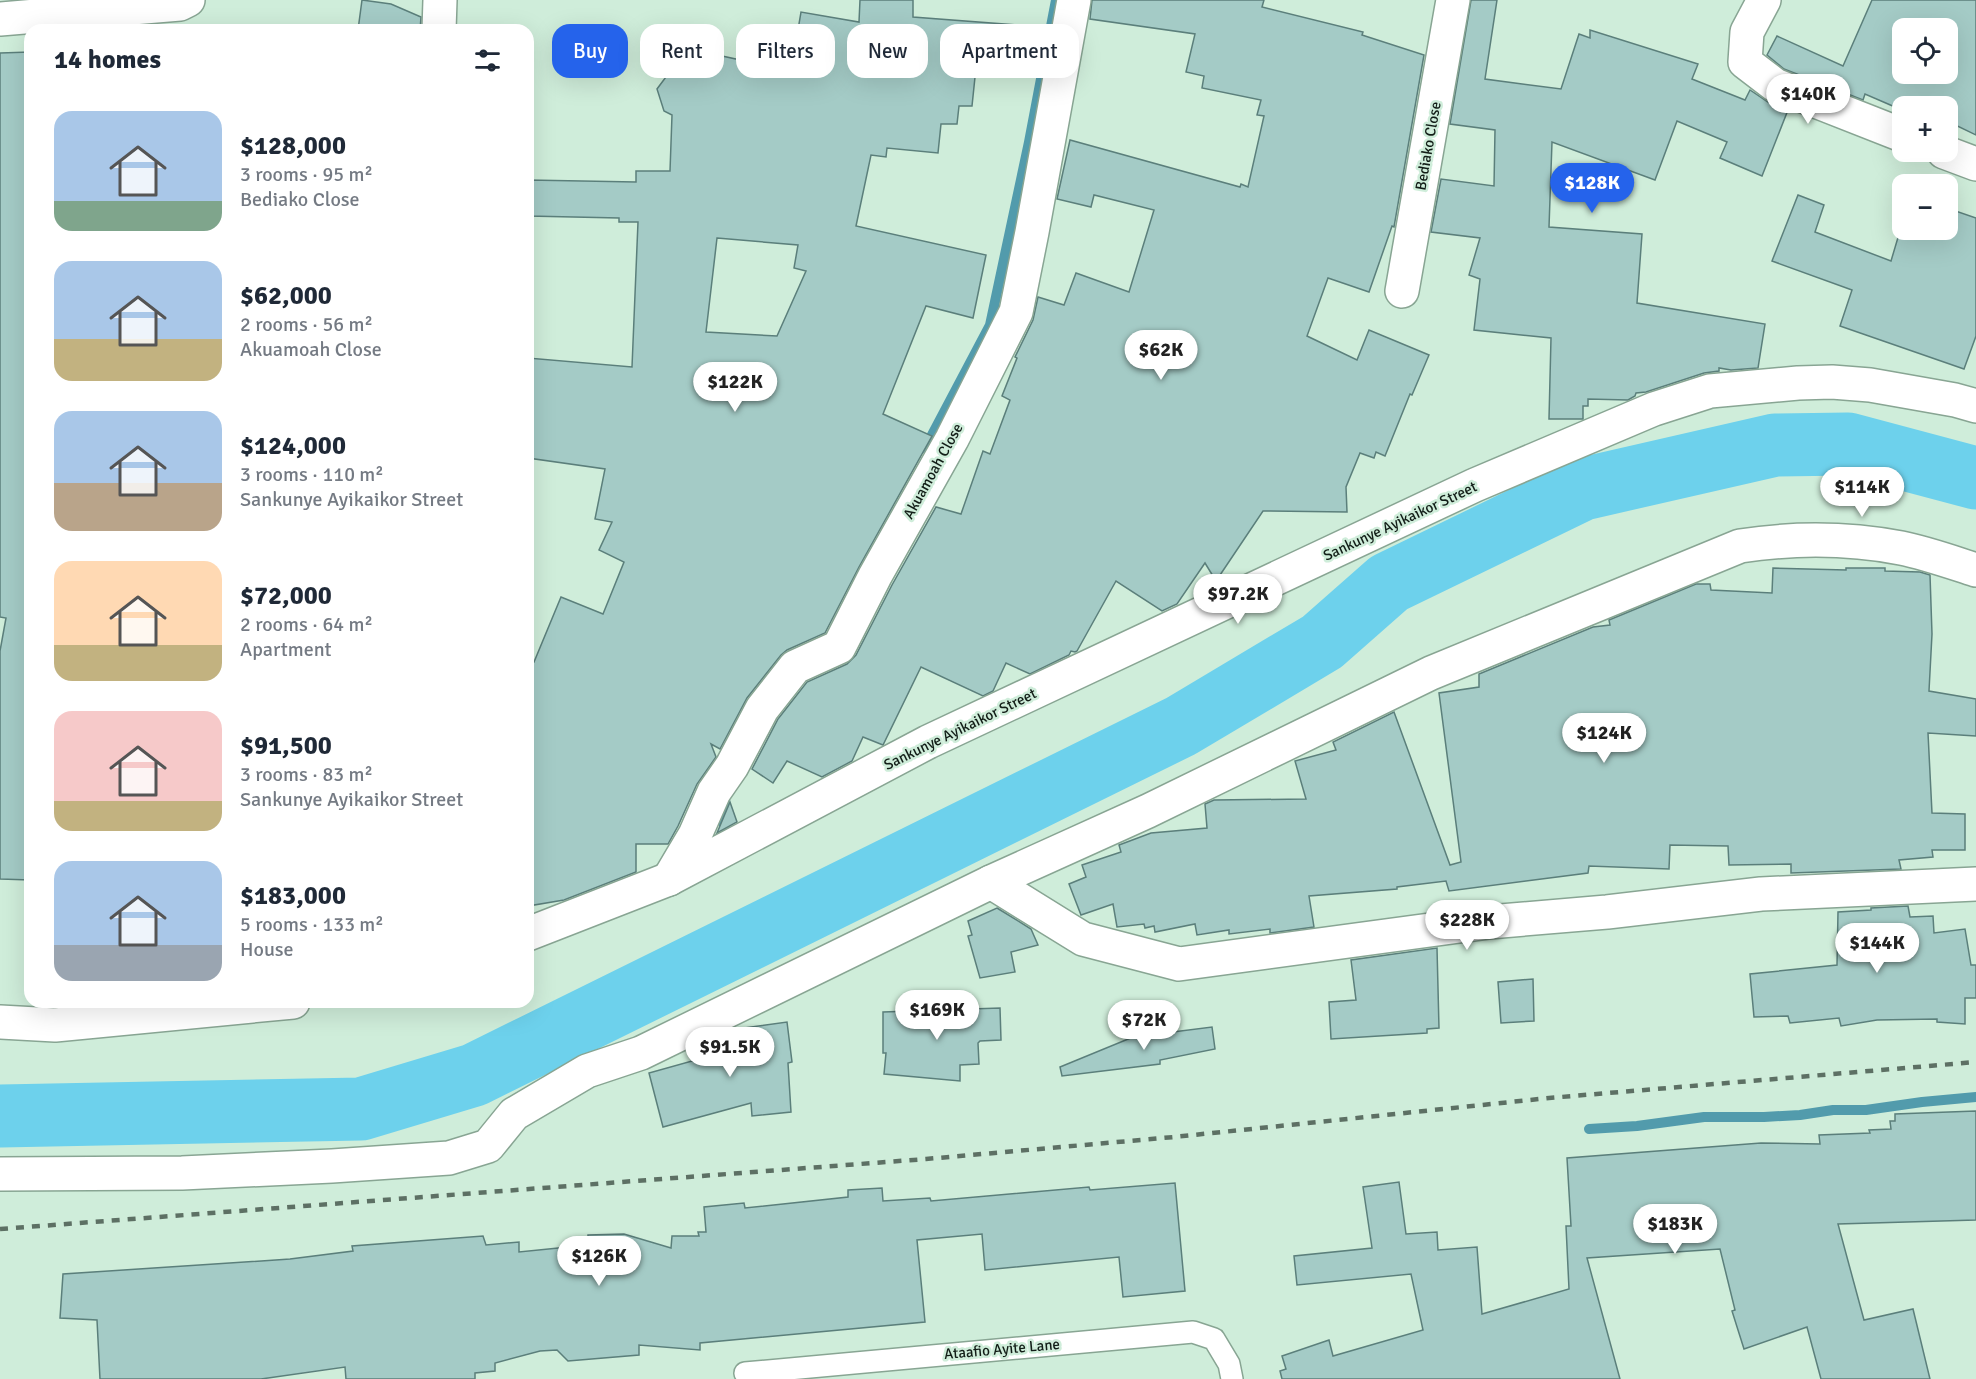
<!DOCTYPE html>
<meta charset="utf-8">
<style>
body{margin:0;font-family:Signika,sans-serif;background:#f2f2f3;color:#1f2937;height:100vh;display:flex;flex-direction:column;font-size:22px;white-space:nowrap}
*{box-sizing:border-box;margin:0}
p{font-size:20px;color:#747a83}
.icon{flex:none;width:33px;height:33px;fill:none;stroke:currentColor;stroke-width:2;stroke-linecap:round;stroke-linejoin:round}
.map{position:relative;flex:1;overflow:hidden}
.details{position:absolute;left:24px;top:24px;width:510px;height:984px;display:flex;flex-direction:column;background:#fff;border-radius:18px;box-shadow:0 6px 24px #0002}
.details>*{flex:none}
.top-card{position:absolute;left:552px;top:24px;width:570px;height:54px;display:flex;gap:12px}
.controls{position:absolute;left:1892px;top:18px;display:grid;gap:12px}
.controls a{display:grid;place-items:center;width:66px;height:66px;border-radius:12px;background:#fff;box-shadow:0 6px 24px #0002;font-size:30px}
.price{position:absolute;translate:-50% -51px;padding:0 14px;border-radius:21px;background:#fff;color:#222;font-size:20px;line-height:39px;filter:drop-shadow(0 2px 3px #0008)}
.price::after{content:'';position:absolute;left:50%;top:36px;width:18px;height:14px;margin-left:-9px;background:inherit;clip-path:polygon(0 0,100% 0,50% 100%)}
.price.current{background:#2563eb;color:#fff}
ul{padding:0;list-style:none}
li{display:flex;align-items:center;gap:18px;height:150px;padding:0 30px}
li span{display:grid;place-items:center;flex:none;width:168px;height:120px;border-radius:18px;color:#555}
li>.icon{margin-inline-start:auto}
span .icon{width:72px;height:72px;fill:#fffc;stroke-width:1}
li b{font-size:26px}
h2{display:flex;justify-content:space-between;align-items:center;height:72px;padding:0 30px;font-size:26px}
.chip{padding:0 21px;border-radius:18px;background:#fff;box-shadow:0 6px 24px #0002;font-size:21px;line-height:54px}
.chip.current{background:#2563eb;color:#fff}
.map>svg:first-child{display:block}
</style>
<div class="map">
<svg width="1976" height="1379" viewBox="0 0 1976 1379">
<rect width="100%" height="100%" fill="#cfedda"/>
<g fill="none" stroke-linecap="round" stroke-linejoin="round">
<g stroke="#529bac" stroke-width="10">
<path d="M925,448L990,325L1029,142L1056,0"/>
<path d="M725,799L722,819L726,831"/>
<path d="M1589,1129L1637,1126L1704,1117H1764L1800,1115L1833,1110H1866L1922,1102L1976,1097"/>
</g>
<path stroke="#6dd1ec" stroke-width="63" d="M0,1116L361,1109L474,1075L1181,726L1322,642L1389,583L1583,489L1775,445L1848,444L1976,478"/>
</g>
<g fill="#a4cbc6" stroke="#5b7f7b" stroke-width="1.5" fill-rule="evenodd">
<path d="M362,0L391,4L421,17L420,30H358Z"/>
<path d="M860,0H913V17L1017,25L1014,57L977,58L972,106H959L957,124H941L938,153L887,148L886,157L871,155L856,226L986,255L973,318L926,306L883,414L932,436L859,567L825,633L787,650L781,655L747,698L720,749L711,744L716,757L697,784L678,826L668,844H636V872L564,900L528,906V660L534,662L561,597L603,614L624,562L599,550L612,522L595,519L605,469L528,458V358L632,367L638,222H619V218L528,216V180L636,182V171H670L672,115L664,111L657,89L672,69L681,47L791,71L801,12L859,22ZM717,238L798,245L794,268L806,271L777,336L706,332Z"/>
<path d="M1092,0H1264L1262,7L1363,32L1362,35L1424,55L1394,227L1392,226L1369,292L1328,278L1307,336L1357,360L1369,330L1429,355L1412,395L1410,394L1385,456L1376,452L1374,458L1360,453L1346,487L1347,512L1263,511L1216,581L1205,563L1177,604L1162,611L1116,581L1077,651L1075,652L1071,651L1069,655L1030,674L1006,663L993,691L983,696L921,667L883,745L863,737L852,761L822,777L787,761L773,783L752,769L778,719L807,682L847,664L856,655L892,585L936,507L961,514L983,451L990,454L1010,400L1002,396L1017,358L1015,357L1033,320L1038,297L1064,305L1076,273L1129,292L1154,210L1094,195L1091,207L1057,199L1070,140L1240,187L1241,184L1248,187L1264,116L1257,115L1261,100L1202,88L1204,76L1186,72L1195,34L1090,19Z"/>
<path d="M1471,0H1497L1485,79L1561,89L1579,34L1590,38V30L1698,64L1692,79L1745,100L1750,90L1768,102L1788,110L1762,176L1720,158L1727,142L1677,121L1655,180L1552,142L1549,227L1642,234L1637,303L1765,324L1758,368L1731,370L1719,368V371L1704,373L1646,392L1636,393L1635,396L1628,400L1588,399V406H1583V419H1549L1551,338L1474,330L1480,279L1469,275L1480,238L1431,232L1441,179L1494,186L1495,130L1450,124Z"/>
<path d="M1872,0H1976V135L1947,121V106H1916L1902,100V110L1865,94L1863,100L1784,69L1767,55L1777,36L1843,66ZM1902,28H1947V74H1902Z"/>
<path d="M30,52V880L0,879V651L6,618L0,617V53Z"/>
<path d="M1798,195L1824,205L1815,232L1891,261L1902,224V230H1947V208L1976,218V336L1964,369L1840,326L1852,290L1772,261Z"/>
<path d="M1773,568L1846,570V568H1885V571L1920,572L1930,575L1932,634L1929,691L1976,699V736L1928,733L1932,813L1965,814V850H1932L1933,857L1899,860L1901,869L1791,873V864L1729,865L1728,846L1670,845L1669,869L1589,866L1588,873L1449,891L1446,881L1397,887V889L1309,896L1314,927L1270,933V929L1229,934V930L1197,935L1195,924L1155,932L1154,926L1145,928L1144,924L1117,927L1113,904L1081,915L1069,884L1086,877L1082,865L1121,852L1119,845L1151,833L1207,828L1205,804L1214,800L1306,799L1295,761L1336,750L1333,742L1394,712L1450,865L1461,862L1439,693L1479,687V674L1593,627L1610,625L1609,620L1696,584H1710L1711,590L1772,593Z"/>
<path d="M730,802L737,822L717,833Z"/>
<path d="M1908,906L1910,917L1933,916L1934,933L1965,929L1971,965H1976V998H1965V1024L1937,1022V1019L1877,1020L1841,1026L1839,1018L1790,1023L1788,1016L1754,1017L1750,974L1837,965L1838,912L1871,910V908Z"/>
<path d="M997,908L1031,929L1038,945L1011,952L1015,972L980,978L968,936L972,935L968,921Z"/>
<path d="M1437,948L1439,1028L1427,1029V1033L1331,1039L1329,1002L1356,1000L1351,960Z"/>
<path d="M1533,979L1534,1021L1501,1023L1498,982Z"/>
<path d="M1000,1008L1001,1040L980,1041L978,1043L979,1064L960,1065V1081L884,1074L886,1053H883V1012Z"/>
<path d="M787,1022L792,1062L788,1063L791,1112L752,1116L751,1103L663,1127L649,1073L728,1051L726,1032L730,1030Z"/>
<path d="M1212,1027L1215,1049L1160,1060V1064L1062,1076L1060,1067L1133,1037Z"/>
<path d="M1976,1111V1220L1838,1224L1864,1320L1913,1309L1930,1379H1821L1807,1327L1744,1349L1732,1311L1735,1310L1720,1249L1587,1258L1620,1379H1282L1280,1371L1286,1369L1282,1356L1329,1340L1333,1356L1423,1330L1411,1274L1297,1285L1294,1256L1372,1248L1363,1187L1399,1182L1406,1234L1437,1232L1438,1250L1477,1247L1482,1314L1569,1289L1566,1226H1571L1567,1158L1761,1143L1820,1144L1819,1135L1870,1133L1869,1130L1891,1129L1890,1121H1895V1114Z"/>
<path d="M1175,1183L1185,1291L1123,1297L1119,1257L985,1270L982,1234L917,1240L925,1322L700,1343V1350L639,1345V1355L568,1361L557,1350L540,1351L495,1363V1371L475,1373V1379H346L345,1367L261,1379H100L97,1320L60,1318L63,1274L290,1259L353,1251L352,1246L483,1236L486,1245L519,1242V1252L588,1245V1235L624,1234L671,1248L672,1236H699L698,1232H706L704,1207L744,1203L745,1208L848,1197V1190L882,1188L883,1201L930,1198L931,1201L1089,1187L1090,1190Z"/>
</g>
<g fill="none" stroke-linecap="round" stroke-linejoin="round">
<g stroke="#88a593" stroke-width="24">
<path id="service" d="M745,1373L1193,1332L1214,1339L1229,1364L1232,1379"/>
</g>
<g stroke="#88a593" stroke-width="36">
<g id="minor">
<path d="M1764,0L1747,32L1745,62L1775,85L1902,135"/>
<path d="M0,19L180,4L188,0"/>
<path d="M439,30L440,0"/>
<path d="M1944,152L1976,164"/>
<path d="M1402,291L1453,0"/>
<path d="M669,879L695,835L714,792L732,766L762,709L795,667L839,647L875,576L952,439L1016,312L1032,232L1074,0"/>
<path d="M991,882L1083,939L1179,964L1489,922L1607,912L1761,894L1976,884"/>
<path d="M528,934L669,879L928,742L1475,485L1654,409L1710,391L1798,383L1832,382L1870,385L1955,400L1976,406"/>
<path d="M0,1022L55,1025L293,1002"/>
<path d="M0,1174L182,1173L332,1166L449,1158L488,1146L514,1114L587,1071L641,1053L991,882L1148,811L1431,673L1740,546C1792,538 1848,538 1901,548C1926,553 1951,562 1976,570"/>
</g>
</g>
<use href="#service" stroke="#fff" stroke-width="21"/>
<use href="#minor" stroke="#fff" stroke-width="33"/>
<path stroke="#5d7064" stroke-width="4.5" stroke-dasharray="8 8" stroke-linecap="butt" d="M0,1229L926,1159L1174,1137L1549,1098L1976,1062"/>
</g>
<g text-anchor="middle" stroke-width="5" stroke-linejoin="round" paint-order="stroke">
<g font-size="15" fill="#121d17" stroke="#cfedda">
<text transform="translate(1428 146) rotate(-80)" y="5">Bediako Close</text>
<text transform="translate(933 471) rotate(-61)" y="5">Akuamoah Close</text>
<text transform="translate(1400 521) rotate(-25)" y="5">Sankunye Ayikaikor Street</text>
<text transform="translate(960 729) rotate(-26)" y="5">Sankunye Ayikaikor Street</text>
<text transform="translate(1002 1349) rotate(-5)" y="5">Ataafio Ayite Lane</text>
</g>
</g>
</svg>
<div class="controls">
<a><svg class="icon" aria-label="locate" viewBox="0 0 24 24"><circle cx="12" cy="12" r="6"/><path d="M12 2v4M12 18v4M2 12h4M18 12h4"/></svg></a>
<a>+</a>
<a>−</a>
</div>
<b class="price" style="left:1808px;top:125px">$140K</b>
<b class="price current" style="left:1592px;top:214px">$128K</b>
<b class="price" style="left:1161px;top:381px">$62K</b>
<b class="price" style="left:735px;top:413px">$122K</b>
<b class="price" style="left:1862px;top:518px">$114K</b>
<b class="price" style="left:1238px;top:625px">$97.2K</b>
<b class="price" style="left:1604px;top:764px">$124K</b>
<b class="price" style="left:1467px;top:951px">$228K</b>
<b class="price" style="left:1877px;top:974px">$144K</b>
<b class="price" style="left:937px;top:1041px">$169K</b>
<b class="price" style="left:1144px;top:1051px">$72K</b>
<b class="price" style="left:730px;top:1078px">$91.5K</b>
<b class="price" style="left:1675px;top:1255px">$183K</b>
<b class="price" style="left:599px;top:1287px">$126K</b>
<div class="top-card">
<a class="chip current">Buy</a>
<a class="chip">Rent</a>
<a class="chip">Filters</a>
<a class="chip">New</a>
<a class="chip">Apartment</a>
</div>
<section class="details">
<h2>14 homes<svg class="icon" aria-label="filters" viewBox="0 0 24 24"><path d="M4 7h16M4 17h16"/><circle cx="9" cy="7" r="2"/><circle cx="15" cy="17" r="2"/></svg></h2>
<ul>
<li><span style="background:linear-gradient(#a9c7e8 75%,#7fa58c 0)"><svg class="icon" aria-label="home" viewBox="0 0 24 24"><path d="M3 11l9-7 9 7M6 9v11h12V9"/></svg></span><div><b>$128,000</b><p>3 rooms · 95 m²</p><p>Bediako Close</p></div></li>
<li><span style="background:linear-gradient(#a9c7e8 65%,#c2b280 0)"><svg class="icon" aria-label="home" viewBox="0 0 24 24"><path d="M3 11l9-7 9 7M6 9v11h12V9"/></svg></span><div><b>$62,000</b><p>2 rooms · 56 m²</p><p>Akuamoah Close</p></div></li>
<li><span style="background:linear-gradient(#a9c7e8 60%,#b9a48a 0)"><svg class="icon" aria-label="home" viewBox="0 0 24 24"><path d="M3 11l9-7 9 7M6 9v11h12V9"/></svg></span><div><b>$124,000</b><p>3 rooms · 110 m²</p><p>Sankunye Ayikaikor Street</p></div></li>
<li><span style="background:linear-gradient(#ffd9b3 70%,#c2b280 0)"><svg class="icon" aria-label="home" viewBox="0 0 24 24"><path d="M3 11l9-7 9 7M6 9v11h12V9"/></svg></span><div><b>$72,000</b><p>2 rooms · 64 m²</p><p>Apartment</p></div></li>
<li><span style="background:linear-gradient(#f6c9c9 75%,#c2b280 0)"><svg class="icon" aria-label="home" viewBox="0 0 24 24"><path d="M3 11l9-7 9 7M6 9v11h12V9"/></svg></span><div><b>$91,500</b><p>3 rooms · 83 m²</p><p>Sankunye Ayikaikor Street</p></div></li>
<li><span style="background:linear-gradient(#a9c7e8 70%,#9aa5b1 0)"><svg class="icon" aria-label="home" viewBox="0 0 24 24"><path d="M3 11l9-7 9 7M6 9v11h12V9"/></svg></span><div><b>$183,000</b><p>5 rooms · 133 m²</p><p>House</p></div></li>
</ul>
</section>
</div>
